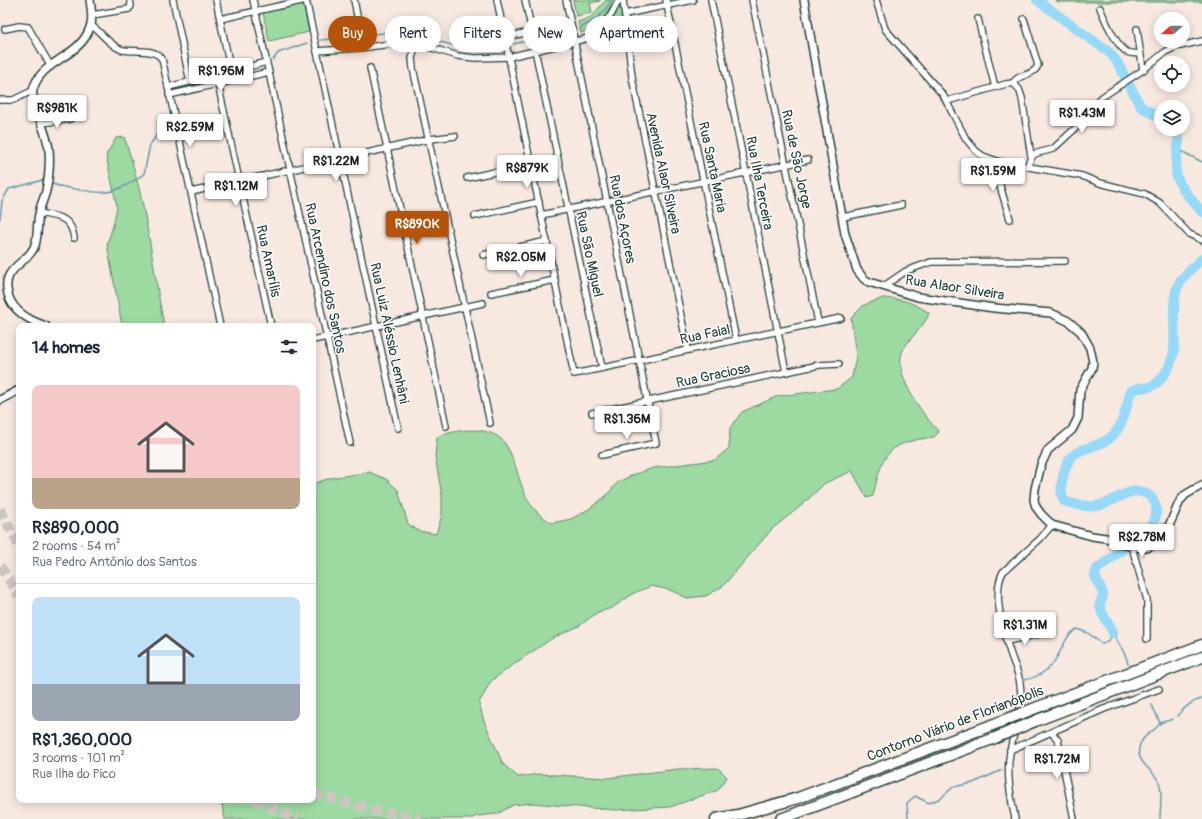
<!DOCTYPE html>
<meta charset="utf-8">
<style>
body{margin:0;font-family:Pangolin,sans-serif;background:#f2f2f3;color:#1f2937;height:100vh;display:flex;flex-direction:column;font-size:15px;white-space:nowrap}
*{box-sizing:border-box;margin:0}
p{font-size:13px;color:#747a83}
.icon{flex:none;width:22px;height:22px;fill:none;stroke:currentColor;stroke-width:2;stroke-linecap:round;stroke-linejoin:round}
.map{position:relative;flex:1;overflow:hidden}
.details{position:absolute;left:16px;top:323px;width:300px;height:480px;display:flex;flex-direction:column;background:#fff;border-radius:8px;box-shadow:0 2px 10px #0003}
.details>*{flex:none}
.top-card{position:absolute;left:328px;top:16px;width:380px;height:36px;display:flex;gap:8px}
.needle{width:26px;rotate:249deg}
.controls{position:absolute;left:1154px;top:12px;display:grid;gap:8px}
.controls a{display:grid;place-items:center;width:36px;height:36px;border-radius:50%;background:#fff;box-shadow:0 2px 10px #0003;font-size:20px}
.price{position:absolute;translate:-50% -34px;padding:0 9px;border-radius:4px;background:#fff;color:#222;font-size:13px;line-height:26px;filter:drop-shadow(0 1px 2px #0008)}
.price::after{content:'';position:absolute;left:50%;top:24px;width:12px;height:9px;margin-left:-6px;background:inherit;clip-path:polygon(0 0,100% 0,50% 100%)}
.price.active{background:#b45309;color:#fff}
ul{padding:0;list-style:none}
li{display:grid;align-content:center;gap:8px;height:212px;padding:0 16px}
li+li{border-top:1px solid #e0e1e3}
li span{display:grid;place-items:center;height:124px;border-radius:8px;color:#555}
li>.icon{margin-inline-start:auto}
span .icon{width:72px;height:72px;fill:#fffc;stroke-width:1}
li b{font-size:17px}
h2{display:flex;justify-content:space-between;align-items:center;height:48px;padding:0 16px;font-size:17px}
.chip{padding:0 14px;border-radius:18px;background:#fff;box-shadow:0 2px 10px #0003;font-size:14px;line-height:36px}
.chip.active{background:#b45309;color:#fff}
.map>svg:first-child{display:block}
</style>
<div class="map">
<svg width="1202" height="819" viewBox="0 0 1202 819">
<rect width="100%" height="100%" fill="#f7e8e0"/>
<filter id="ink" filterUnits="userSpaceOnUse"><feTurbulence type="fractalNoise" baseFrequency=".025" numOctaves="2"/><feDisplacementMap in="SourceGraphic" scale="8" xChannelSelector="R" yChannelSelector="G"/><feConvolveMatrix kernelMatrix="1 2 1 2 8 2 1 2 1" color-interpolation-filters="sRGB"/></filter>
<g filter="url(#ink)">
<g fill="#9cdaa2" stroke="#5e8c6b">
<path d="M573,0H600V1L590,3L592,13L576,16Z"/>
<path d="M606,0H613L608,12L596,27L581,33L578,22L591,17Z"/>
<path d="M1055,0H1202V2H1058Z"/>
<path d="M303,3L309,32L269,41L263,12Z"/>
<path d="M621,3L624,27L598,33L618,5Z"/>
<path d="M124,137C146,198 152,263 164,326H122L107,244L113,226L117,207L106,155L116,138Z"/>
<path d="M883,298C902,299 913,302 929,313C925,326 912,335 904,348C890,372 923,415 939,432L934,437C888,443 883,451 873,496L867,498L852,471L825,483L802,505L772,529L723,586L706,596L687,598L670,590L651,586L634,593L612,608L598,612L579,626L553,638L521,659L491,681L479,703L484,721L503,764L518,777L539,774L607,778L678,769L718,768L727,777L718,790L670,807L615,810L531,803L513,805L497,814L477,816L470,819H225L221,800H313V484L330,478L369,472L386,479L398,490L408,524L419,531L436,534L442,515V496L435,456L437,437C456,429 493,424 506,445C519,465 519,495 537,512C541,516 547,520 552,523L571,519L589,509L605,497L618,482L635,474L653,468L715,460L729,448L730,428L742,412L778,396L837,389L852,377L856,357L851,318L864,305Z"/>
</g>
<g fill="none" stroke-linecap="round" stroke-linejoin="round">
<g stroke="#669baa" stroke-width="1.5">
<path d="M579,28C594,22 604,15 611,0"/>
<path d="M321,40L401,31L459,47L478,48L502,46"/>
<path d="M513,44L565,33"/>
<path d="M273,60L278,53L307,43"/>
<path d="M1179,145L1183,152L1202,162"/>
<path d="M52,184C61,187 99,194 107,192C121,190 133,181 144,174L150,145L160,130"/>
<path d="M0,219L2,201L9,189L43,180"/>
<path d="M1113,633C1118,644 1126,652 1128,664"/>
<path d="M1025,680C1038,677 1050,670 1057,657C1063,647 1066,635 1077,629L1088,633L1102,644L1109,640L1113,633"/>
<path d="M1152,705L1160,723C1156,732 1142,733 1139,748C1136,763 1154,770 1159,782C1163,792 1160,808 1160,819"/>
<path d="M1178,716C1184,707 1192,701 1202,699"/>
<path d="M1160,723L1173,719"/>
<path d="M908,819L907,803L915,796L929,803L941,798L953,787L973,783L1002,770"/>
</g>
<g stroke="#96d9f8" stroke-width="10">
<path d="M1037,0L1110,53L1117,62L1141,107L1161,118"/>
<path d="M1176,129C1184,138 1172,161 1177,177C1182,191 1193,201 1202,212"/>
<path d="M1134,541C1145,535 1154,528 1156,514C1157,508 1155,501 1151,497C1132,481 1116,503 1097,506C1085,507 1075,505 1064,501C1058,489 1064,461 1076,453C1086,447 1100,446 1110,438C1124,427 1126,407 1131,391C1139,385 1150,391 1159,381C1186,352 1168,323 1176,292C1179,278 1192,268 1202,259"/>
<path d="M1113,633C1109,622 1100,615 1100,603C1108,592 1097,586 1095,575L1097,569L1123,549"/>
</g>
<g stroke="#ccc6be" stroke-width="10" stroke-dasharray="10 5" stroke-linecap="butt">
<path d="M0,509L19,546"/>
<path d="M0,566L19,596"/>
<path d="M313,793L373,810L420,819"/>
<path d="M254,800L298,819"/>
</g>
<g stroke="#1f3d34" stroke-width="8">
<g id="minor">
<path d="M173,0L190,82"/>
<path d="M216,0L231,72"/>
<path d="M253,0L350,443"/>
<path d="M354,0L359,26"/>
<path d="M497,0L574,374L841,318"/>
<path d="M525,0L532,32"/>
<path d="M566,0L656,443L602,455"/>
<path d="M623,0L632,77L688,350"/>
<path d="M666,0L736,340"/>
<path d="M711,0L786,372"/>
<path d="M752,0L818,322"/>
<path d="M876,0L885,29L943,95L966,139L976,151L983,156L1000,162L1082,176L1100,183L1145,194L1160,203L1189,234L1202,240"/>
<path d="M1100,8C1105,20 1116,46 1127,52C1131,54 1136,53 1140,54"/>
<path d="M625,14L693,0"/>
<path d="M92,15L129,9L131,6L130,0"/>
<path d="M220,19L306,0L398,428"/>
<path d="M978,19L995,87"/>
<path d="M91,25C101,32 111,47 123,50C135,52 155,48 162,59L220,326"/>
<path d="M5,29L19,26L28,27L50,65"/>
<path d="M1137,29L1143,70"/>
<path d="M505,37L571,24"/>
<path d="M590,37L611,15L619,0"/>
<path d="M416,46L412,58L413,68L490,423"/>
<path d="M535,50L602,368"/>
<path d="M317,51L360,48L406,42L416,46L432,48L458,56L475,58L509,57L626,29"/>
<path d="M370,68L446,426"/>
<path d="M1013,83C1018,73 1034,77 1038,65L1024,19"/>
<path d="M218,84L271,326"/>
<path d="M168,87L231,72L266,62"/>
<path d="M169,95L269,72"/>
<path d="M0,100H13L32,91"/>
<path d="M947,101L1006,84L1013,83L1019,89L1022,98L1031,156"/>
<path d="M42,123L70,119"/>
<path d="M1000,162V186L1010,219"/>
<path d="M1026,167L1034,154L1053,149L1080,124L1099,99L1143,70L1165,52L1176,47L1202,41"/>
<path d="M467,178L531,164"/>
<path d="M191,192L430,139L455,136"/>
<path d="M39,213C58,217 71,216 74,238"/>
<path d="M541,215L808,160"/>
<path d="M475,216L539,202"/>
<path d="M843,217L901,205"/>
<path d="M483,255L547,241"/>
<path d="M884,286L906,271L931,262L1065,261"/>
<path d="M491,293L555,280"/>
<path d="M313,340L483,303"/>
<path d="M592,413L819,365L839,364"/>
<path d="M1132,547L1147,600V639"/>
<path d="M1007,641L1039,634"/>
<path d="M1052,733L1058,740L1074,819"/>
<path d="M1010,750L1104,709L1159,689"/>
<path d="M1015,819C1011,797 1006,775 1010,752C1014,728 1024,709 1020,684C1019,672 1013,663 1010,652C1003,631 992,592 1003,572L1040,539L1052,525"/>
</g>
</g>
<g stroke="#1f3d34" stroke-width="10">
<g id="tertiary">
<path d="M804,0L845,234L857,270L864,279L869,282L918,297L994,308L1051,313L1068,321L1081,332L1090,348L1093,362L1092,368L1080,390L1078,418L1072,430L1048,450L1041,465L1035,489L1034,500L1036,507L1041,514L1052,525L1092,536L1112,539L1132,547L1147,548L1164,537L1180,501L1185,495L1202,485"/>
<path d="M46,326C30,321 12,311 8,294C0,265 33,263 36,241C38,232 37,223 39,214C40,206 44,199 46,191C49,178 50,162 49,149C47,132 30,102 33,90C40,59 83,58 91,24C93,17 91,8 90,0"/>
<path d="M0,400L19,390"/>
</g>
</g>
<g stroke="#1f3d34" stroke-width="13">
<g id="motorway">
<path d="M1033,709L1202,645"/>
<path d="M1035,721L1202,657"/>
<path d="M716,819L738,815L798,798L992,725"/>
<path d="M781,819L995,738"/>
</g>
</g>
<use href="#minor" stroke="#fff" stroke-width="5.5"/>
<use href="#tertiary" stroke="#fff" stroke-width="7"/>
<use href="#motorway" stroke="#fff" stroke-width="10"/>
<g stroke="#1f3d34" stroke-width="13" stroke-linecap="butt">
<g id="motorway-bridge">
<path d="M992,725L1033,709"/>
<path d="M995,738L1035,721"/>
</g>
</g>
<use href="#motorway-bridge" stroke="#fff" stroke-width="10"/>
</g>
</g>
<g text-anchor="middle" stroke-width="3" stroke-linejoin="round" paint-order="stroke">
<g font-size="14" fill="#1f3d34" stroke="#fff">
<text transform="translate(797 159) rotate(78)" y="5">Rua de São Jorge</text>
<text transform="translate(713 167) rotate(78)" y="5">Rua Santa Maria</text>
<text transform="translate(664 173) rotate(78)" y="5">Avenida Alaor Silveira</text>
<text transform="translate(760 183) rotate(79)" y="5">Rua Ilha Terceira</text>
<text transform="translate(623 219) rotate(79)" y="5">Rua dos Açores</text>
<text transform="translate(590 254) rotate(78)" y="5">Rua São Miguel</text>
<text transform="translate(269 261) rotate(78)" y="5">Rua Amarílis</text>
<text transform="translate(326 278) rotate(78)" y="5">Rua Arcendino dos Santos</text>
<text transform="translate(955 287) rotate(9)" y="5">Rua Alaor Silveira</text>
<text transform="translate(390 333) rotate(78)" y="5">Rua Luiz Aléssio Lenhâni</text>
<text transform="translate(705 334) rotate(-12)" y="5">Rua Faial</text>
<text transform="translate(713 375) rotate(-12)" y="5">Rua Graciosa</text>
<text transform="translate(955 723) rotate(-21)" y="5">Contorno Viário de Florianópolis</text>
</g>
</g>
</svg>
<div class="controls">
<a><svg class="needle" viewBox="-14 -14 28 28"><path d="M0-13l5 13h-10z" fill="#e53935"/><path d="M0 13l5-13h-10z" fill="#747a83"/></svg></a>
<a><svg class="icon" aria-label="locate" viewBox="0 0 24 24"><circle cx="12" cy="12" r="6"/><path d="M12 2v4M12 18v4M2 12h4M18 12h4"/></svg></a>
<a><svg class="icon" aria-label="layers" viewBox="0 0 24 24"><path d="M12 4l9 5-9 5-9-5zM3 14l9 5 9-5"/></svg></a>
</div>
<b class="price" style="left:221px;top:92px">R$1.96M</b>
<b class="price" style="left:57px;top:129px">R$981K</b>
<b class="price" style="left:1082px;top:134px">R$1.43M</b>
<b class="price" style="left:190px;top:148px">R$2.59M</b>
<b class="price" style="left:336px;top:182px">R$1.22M</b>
<b class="price" style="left:527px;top:189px">R$879K</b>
<b class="price" style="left:993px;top:192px">R$1.59M</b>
<b class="price" style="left:236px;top:207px">R$1.12M</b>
<b class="price active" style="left:417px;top:245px">R$890K</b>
<b class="price" style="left:521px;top:278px">R$2.05M</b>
<b class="price" style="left:627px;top:440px">R$1.36M</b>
<b class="price" style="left:1142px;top:558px">R$2.78M</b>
<b class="price" style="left:1025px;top:646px">R$1.31M</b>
<b class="price" style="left:1057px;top:780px">R$1.72M</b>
<div class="top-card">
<a class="chip active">Buy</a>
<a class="chip">Rent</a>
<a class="chip">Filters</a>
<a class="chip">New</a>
<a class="chip">Apartment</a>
</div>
<section class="details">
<h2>14 homes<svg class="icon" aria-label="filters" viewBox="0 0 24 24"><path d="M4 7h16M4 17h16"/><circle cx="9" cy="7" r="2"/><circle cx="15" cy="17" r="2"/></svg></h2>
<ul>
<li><span style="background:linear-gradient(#f6c9c9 75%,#b9a48a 0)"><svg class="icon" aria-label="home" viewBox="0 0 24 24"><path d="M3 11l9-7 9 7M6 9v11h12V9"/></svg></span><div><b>R$890,000</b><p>2 rooms · 54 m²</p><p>Rua Pedro Antônio dos Santos</p></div></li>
<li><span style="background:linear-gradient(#bfe0f5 70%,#9aa5b1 0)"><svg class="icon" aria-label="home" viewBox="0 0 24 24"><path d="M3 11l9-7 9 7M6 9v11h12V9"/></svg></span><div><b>R$1,360,000</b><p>3 rooms · 101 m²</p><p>Rua Ilha do Pico</p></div></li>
</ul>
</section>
</div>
